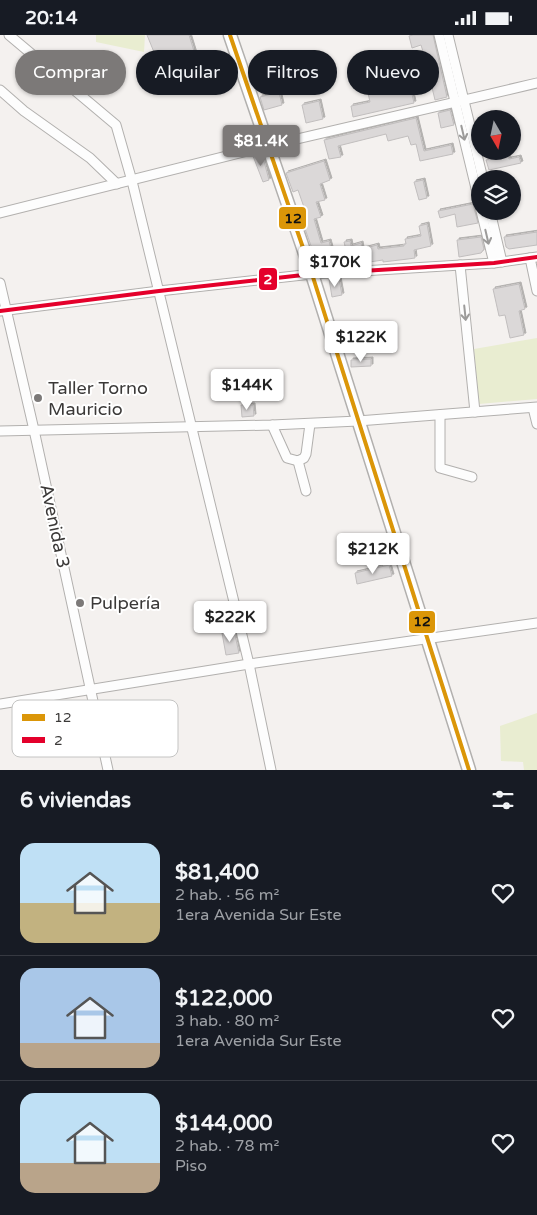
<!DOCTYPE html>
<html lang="es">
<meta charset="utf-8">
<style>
body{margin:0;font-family:"Varela Round",sans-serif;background:#242831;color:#f1f3f6;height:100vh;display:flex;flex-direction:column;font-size:19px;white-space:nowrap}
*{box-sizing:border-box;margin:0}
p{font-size:16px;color:#9ea1a6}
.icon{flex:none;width:28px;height:28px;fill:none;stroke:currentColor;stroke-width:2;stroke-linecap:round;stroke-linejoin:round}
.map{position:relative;height:735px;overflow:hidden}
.side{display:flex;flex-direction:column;background:#171b24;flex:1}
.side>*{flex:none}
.top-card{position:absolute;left:15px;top:15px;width:508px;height:45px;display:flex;gap:10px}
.needle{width:32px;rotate:171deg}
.controls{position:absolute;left:471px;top:75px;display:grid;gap:10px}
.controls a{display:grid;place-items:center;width:50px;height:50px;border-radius:50%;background:#171b24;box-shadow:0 1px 4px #0004;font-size:25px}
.price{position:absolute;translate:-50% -42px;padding:0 11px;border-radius:5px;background:#fff;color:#222;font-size:16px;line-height:32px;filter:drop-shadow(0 1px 2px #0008)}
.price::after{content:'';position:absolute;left:50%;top:30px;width:15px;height:11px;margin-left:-8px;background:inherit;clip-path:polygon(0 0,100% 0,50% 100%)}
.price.selected{background:#7c7978;color:#fff}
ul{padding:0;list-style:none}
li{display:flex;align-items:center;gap:15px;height:125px;padding:0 20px}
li+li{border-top:1px solid #363941}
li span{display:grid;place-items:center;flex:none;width:140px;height:100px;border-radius:15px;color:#555}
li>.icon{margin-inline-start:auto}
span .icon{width:60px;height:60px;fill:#fffc;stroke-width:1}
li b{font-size:21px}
h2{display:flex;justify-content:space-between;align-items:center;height:60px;padding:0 20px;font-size:21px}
.chip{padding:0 18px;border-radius:22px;background:#171b24;box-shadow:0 1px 4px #0004;font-size:18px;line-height:45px}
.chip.selected{background:#7c7978;color:#fff}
.status{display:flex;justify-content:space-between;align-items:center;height:35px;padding:0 25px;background:#171b24;direction:ltr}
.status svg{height:14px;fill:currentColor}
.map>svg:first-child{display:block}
</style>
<div class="status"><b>20:14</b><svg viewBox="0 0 49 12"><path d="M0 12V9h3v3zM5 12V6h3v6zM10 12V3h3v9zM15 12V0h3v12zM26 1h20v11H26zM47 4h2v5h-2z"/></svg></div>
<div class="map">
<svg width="537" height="735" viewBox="0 0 537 735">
<defs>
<filter id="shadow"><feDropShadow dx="2" dy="-2" stdDeviation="0" flood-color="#0004"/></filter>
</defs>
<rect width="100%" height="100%" fill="#f4f1ef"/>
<g fill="#e9edd1">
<path d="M96,0H145L144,17L96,7Z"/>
<path d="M537,303V364L479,369L474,314Z"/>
<path d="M537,678V735H524L523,727L501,726L500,691Z"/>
</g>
<g fill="#dbd8d8" stroke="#c1bebe" filter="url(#shadow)">
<path d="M147,0H189L206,55L196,57L195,52L183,54H169Z"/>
<path d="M413,0H433L447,62L435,65L429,40L414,43L410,27L425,23L421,10L412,13L409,1Z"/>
<path d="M408,41L414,68L353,82L351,71L370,67L366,49L393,42V44Z"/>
<path d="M279,57L282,70L264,75L260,62Z"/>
<path d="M319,66L323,84L306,88L302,70Z"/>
<path d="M450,75L454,90L441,93L438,78Z"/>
<path d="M416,83L424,116L451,110L453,119L420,126L416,109L411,110L408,101L388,106L386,99L338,111L341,122L329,124L324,105Z"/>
<path d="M262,119L269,145L263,147L253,121Z"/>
<path d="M507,120L509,124L519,122L521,128L489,135L486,125Z"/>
<path d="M324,126L330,145L320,149L325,165L316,167L321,182L314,184L321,208L329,206L332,217L346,215L344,207L350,206L351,211L361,208L362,214L377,210L378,214L404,211V209H406L405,204L421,201L419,191L427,189L431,211L414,215L415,223L408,224L383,227V225L356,229V226L330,232L327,223L316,225L303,188L302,182L305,181L304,178H306L298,155L293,157L286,138Z"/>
<path d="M423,145L427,163L419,165L414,147Z"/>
<path d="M473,169L478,188L457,192L455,179L440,183L438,176Z"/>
<path d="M537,197V210L509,214L506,212L504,202Z"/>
<path d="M481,202L484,214L481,218L459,222L457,205Z"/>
<path d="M329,244H339L342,260L332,262Z"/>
<path d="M519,249L525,274L519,276L524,300L510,303L505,280L499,281L493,254Z"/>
<path d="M371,324V331L351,332V325Z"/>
<path d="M241,370H253L254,381L242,382Z"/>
<path d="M389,530L392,541L357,549L355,538Z"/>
<path d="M234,596L239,618L226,620L222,598Z"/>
</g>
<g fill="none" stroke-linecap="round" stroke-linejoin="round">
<g stroke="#b2b0ae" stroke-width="11">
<g id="street">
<path d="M9,0L116,90L132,146L249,629L271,735"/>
<path d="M439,0L480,170"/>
<path d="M448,0L483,144"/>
<path d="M0,55L24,76L90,123L117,149"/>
<path d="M481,176L494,228"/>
<path d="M490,176L502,227"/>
<path d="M0,178L267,111L537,48"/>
<path d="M530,223L537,256"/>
<path d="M460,230L475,377"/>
<path d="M0,248L34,395L108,735"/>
<path d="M0,276L159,256L312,239L494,228L537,222"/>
<path d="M533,373L537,389"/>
<path d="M440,380V433L472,442"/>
<path d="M272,390L287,423L298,426L304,423L306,419L310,389"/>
<path d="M0,396L272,390L358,386L537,372"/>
<path d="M298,426L306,456"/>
<path d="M0,669L249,629L537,588"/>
</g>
</g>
<g stroke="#b2b0ae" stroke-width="15">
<path id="secondary" d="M230,0L312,239L469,735"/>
</g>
<use href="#street" stroke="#fdfdfd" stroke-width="9"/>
<use href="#secondary" stroke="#fdfdfd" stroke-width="12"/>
<g stroke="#fff" stroke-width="8">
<path id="bus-1" d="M230,0L312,239L469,735"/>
</g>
<g stroke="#fff" stroke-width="8">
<path id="bus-2" d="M0,276L159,256L312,239L494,228L537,222"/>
</g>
<use href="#bus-1" stroke="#db9608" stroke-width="4"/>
<use href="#bus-2" stroke="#e4002b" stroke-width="4"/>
</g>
<defs><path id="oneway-shaft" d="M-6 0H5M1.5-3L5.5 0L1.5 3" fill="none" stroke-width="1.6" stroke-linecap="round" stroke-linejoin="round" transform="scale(1.25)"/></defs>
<g stroke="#9c9b9a">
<use href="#oneway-shaft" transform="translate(463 98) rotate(77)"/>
<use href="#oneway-shaft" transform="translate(487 202) rotate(77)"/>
<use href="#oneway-shaft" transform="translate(465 278) rotate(84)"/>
</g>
<g fill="#7c7978" stroke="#fff" stroke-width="2">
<circle cx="38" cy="363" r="5"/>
<circle cx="80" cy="568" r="5"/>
</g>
<g text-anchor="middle" stroke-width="4" stroke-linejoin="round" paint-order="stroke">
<g font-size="18" fill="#3b3938" stroke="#fff" text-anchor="start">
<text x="48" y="359">Taller Torno<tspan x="48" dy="21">Mauricio</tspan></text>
<text x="90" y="574">Pulpería</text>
</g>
<g font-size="18" fill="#3b3938" stroke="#fff">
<text transform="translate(55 491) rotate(78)" y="6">Avenida 3</text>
</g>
</g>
<rect x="12" y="665" width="166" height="57" rx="8" fill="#fff" stroke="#c4c4c3" stroke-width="1"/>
<rect x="22" y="679" width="23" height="7" fill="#db9608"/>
<rect x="22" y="702" width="23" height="6" fill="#e4002b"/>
<g font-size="14" fill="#3b3938">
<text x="54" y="687">12</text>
<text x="54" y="710">2</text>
</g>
<g stroke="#fff" stroke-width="2">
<rect x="278" y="171" width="29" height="24" rx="5" fill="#db9608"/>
<rect x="258" y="232" width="20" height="24" rx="5" fill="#e4002b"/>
<rect x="408" y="575" width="28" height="24" rx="5" fill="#db9608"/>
</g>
<g font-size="14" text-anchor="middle" font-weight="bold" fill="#fff">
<text x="268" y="249">2</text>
</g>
<g font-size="14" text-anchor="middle" font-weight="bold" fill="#111">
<text x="293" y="188">12</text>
<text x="422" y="591">12</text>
</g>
</svg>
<div class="controls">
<a><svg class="needle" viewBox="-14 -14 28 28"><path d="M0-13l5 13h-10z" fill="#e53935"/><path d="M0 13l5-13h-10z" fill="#9ea1a6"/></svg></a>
<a><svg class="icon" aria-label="layers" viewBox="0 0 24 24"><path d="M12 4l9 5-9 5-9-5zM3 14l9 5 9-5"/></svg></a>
</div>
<b class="price selected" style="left:261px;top:132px">$81.4K</b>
<b class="price" style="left:335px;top:253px">$170K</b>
<b class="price" style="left:361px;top:328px">$122K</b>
<b class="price" style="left:247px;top:376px">$144K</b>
<b class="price" style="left:373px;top:540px">$212K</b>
<b class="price" style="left:230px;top:608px">$222K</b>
<div class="top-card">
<a class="chip selected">Comprar</a>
<a class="chip">Alquilar</a>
<a class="chip">Filtros</a>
<a class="chip">Nuevo</a>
</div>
</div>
<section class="side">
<h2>6 viviendas<svg class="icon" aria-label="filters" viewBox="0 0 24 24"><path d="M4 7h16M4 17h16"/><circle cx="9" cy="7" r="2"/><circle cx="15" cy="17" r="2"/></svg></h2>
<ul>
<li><span style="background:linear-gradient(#bfe0f5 60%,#c2b280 0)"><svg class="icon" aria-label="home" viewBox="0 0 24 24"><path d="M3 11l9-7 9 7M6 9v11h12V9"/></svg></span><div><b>$81,400</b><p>2 hab. · 56 m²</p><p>1era Avenida Sur Este</p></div><svg class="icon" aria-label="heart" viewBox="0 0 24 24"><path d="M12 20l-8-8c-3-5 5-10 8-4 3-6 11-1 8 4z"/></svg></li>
<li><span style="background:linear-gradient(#a9c7e8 75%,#b9a48a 0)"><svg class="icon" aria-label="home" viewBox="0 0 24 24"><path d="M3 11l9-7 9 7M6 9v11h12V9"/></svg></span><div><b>$122,000</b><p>3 hab. · 80 m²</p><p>1era Avenida Sur Este</p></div><svg class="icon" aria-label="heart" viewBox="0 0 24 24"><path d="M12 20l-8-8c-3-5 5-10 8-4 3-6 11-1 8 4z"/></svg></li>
<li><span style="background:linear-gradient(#bfe0f5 70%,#b9a48a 0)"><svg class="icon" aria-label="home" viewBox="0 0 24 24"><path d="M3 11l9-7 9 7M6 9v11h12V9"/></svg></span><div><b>$144,000</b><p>2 hab. · 78 m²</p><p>Piso</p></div><svg class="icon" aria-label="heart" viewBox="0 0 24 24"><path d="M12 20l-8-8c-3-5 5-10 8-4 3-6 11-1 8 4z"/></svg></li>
</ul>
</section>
